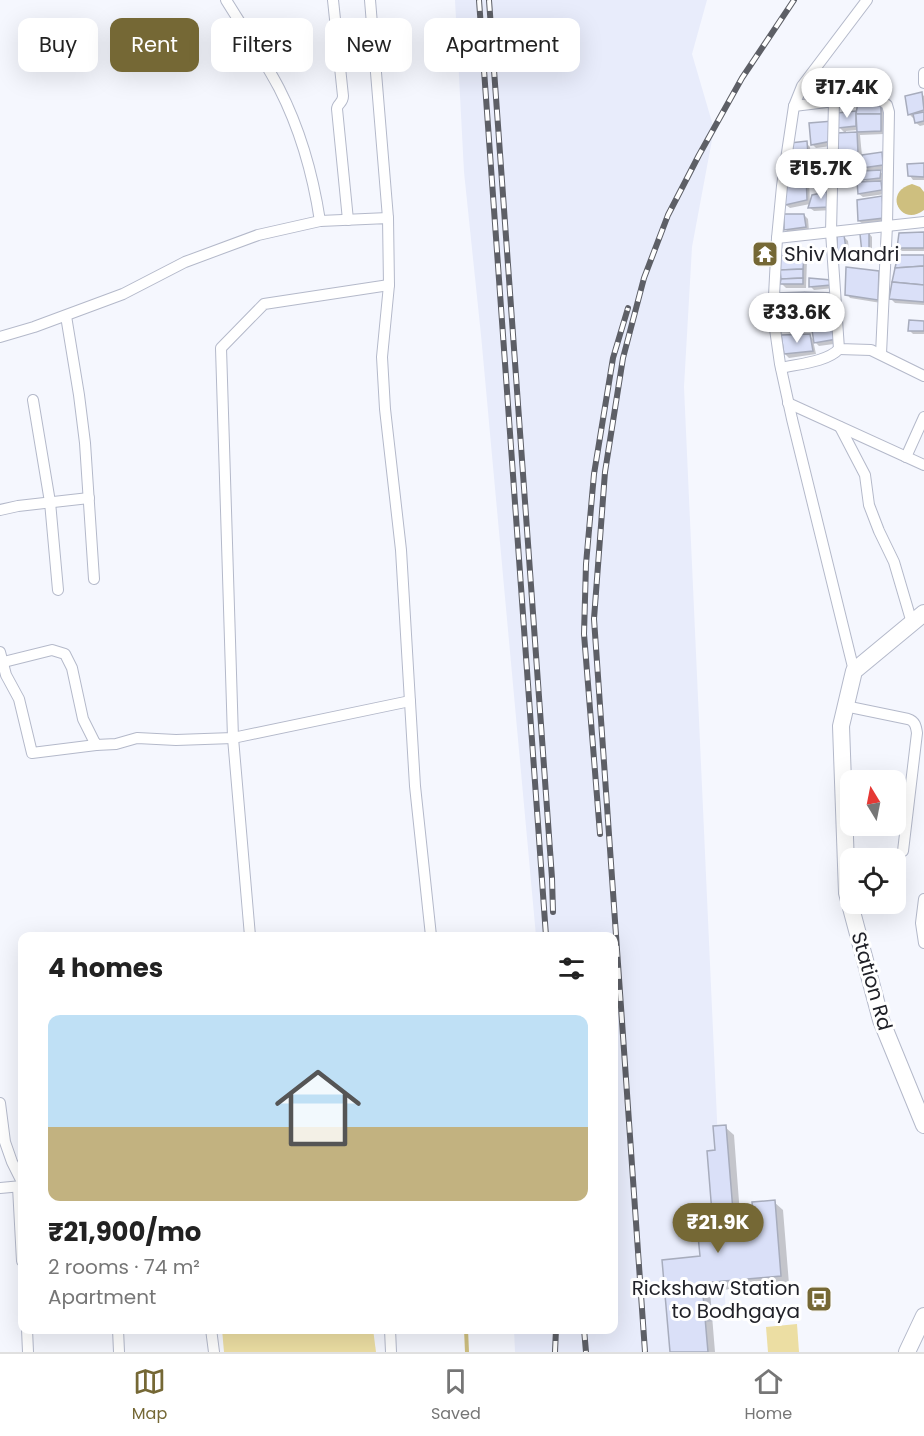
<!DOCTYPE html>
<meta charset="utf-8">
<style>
body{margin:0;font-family:Poppins,sans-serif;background:#f6f6f6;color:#222;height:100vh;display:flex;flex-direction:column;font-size:22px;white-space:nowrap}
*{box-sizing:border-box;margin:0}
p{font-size:20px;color:#767676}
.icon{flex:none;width:33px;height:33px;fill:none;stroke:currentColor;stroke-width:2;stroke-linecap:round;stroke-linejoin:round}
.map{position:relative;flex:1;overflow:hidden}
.sheet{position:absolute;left:18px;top:932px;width:600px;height:402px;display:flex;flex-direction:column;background:#fff;border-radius:12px;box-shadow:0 6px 24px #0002}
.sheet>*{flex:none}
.banner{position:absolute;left:18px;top:18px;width:600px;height:54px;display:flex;gap:12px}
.needle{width:39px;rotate:350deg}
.tools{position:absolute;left:840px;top:770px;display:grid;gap:12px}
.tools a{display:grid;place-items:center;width:66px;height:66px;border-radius:12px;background:#fff;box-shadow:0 6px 24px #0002;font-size:30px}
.price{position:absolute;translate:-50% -51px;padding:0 14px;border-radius:21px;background:#fff;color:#222;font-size:20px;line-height:39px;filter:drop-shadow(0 2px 3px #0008)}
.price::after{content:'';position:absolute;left:50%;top:36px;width:18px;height:14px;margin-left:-9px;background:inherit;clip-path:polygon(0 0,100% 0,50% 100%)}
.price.selected{background:#756835;color:#fff}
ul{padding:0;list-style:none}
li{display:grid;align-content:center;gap:12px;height:318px;padding:0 30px}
li span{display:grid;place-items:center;height:186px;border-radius:12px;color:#555}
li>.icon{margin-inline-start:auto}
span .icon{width:108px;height:108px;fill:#fffc;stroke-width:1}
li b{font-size:26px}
h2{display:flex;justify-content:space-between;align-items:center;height:72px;padding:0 30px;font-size:26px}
.pill{padding:0 21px;border-radius:12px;background:#fff;box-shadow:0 6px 24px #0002;font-size:21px;line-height:54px}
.pill.selected{background:#756835;color:#fff}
.dock{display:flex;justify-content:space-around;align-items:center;height:84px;border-top:2px solid #e0e0e0;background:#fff;font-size:16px;color:#767676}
.dock a{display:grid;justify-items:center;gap:3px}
.dock .selected{color:#756835}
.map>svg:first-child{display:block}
</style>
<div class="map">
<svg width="924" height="1352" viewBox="0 0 924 1352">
<rect width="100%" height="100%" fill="#f5f7fe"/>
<path fill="#e8ecfb" d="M455,0H707L692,54L714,129L692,247L684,387L726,1319L673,1328L674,1352H515L514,1329H614V936H536L481,335L464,172Z"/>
<g fill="#ecdea3">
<path d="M797,1324L799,1352H768L766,1327Z"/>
<path d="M222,1329H373L376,1352H224Z"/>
</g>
<path fill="#cebf7f" d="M912,184L920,187L924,192V210C901,228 882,192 912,184Z"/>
<g fill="#0003" fill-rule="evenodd">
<path d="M921,94L924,96V125L920,126L916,123L915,117L913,118L909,114Z"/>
<path d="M880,104L884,108V134L860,135L862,156L881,154L885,158L886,169L878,170L884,175L883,181L879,182L884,186L885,194L863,197L859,194L869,183L864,179L868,173L862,167L863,171L842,175L838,171V145L816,148L812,144L836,134H846L840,128L839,114L858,112ZM858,130V133L846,134V131Z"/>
<path d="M806,143L810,147L812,172L791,173L787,169Z"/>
<path d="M924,164V180H913L910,176Z"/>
<path d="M787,176H805L809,180L810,204L790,208L786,205Z"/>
<path d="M813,197L833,210L814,211L810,208Z"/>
<path d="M881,198L885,201L887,222L863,224L859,221Z"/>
<path d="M804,215L808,219L809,231L789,233L785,229Z"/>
<path d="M869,233L872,237V256H868L864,253Z"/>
<path d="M924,233V251H902L898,248Z"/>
<path d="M844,237L848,241L850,259H843L839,255Z"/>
<path d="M760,249L775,264L764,266L761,262Z"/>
<path d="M803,256L807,260L806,288H786L782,284Z"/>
<path d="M924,256V305L895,303L891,299Z"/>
<path d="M878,272L882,276L881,303L850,298L847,294Z"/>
<path d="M830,281L834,288L814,290L810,286Z"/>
<path d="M803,294L833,295L838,306H807L808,317L783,318L779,314Z"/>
<path d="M810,310L839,324L814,325L810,321Z"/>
<path d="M924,322V334H913L909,330Z"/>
<path d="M814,331L841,343L819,346L813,340L816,354L789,358L785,354L809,335L815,341Z"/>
<path d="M725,1127L734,1135L740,1215L747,1221V1224L755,1223L774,1202L783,1210L789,1284L710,1291L715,1352H671L714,1215L716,1152Z"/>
</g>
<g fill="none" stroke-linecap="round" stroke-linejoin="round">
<path stroke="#cebf7f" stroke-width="4" d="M466,1329L467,1352"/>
</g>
<g fill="#dae0f8" stroke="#a7acbc" stroke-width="1.5">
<path d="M922,92L924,110L908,115L905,96Z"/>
<path d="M858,102H881V114H856Z"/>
<path d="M856,111V126L838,128L837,113Z"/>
<path d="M924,112V121L915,123L913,114Z"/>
<path d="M856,114H881V131L857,132Z"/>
<path d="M833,121L832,141L811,145L809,123Z"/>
<path d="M857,132L858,153L838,155L836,133Z"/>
<path d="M807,141L809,168L786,169L790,143Z"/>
<path d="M882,152L883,165L862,168V155Z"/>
<path d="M858,153L859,167L837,171L838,155Z"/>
<path d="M924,163V177L908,176L907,164Z"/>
<path d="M881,170L880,178L863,180V171Z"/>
<path d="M786,174H806L807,200L785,205Z"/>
<path d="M881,181L882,190L858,194L857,182Z"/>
<path d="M831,191L830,207L808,208L812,195Z"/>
<path d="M882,196L884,218L858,221L857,200Z"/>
<path d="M784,214H804L806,227L784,230Z"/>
<path d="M869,231V253H862L860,234Z"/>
<path d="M924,232V248H897L899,233Z"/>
<path d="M844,235L847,256H837V236Z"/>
<path d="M772,246L771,261L759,263V248Z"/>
<path d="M804,255L803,269L780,270V256Z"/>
<path d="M898,255H924V266L895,268Z"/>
<path d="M924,266V285L892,282L895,268Z"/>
<path d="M846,267L879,271L878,300L845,295Z"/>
<path d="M803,269V278L781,279L780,270Z"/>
<path d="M803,278V284H780L781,279Z"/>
<path d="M809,278L831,280V285L809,287Z"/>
<path d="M892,282L924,285V302L889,299Z"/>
<path d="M804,292V302L776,304L777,293Z"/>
<path d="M805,292L834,293L835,302L805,303Z"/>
<path d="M804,302L805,313L778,315L776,304Z"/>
<path d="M835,308L836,321L808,322L809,309Z"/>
<path d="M765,312L767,321L754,323L755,314Z"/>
<path d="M909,320L924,321V331H908Z"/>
<path d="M837,328V339L814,343L812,330Z"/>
<path d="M810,334L813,351L784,354L781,335Z"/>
<path d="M726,1125L733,1211H739L740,1223L754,1222L752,1202L775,1200L781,1276L702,1283L708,1352H670L662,1260L700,1256L696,1215L712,1213L707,1151L715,1150L713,1126Z"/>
</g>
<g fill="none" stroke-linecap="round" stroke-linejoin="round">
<g stroke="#b4b9ca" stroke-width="12">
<g id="street">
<path d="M226,0C244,29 263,58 279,88C300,129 313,175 320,221"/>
<path d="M333,0L343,96C343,103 337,104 337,109L348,220"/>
<path d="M370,0L388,218"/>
<path d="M924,73V83"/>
<path d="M834,101L831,232L839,349L871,350L924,376"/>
<path d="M794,106L876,96L887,105L889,112L887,225L881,354"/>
<path d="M777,238L924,222"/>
<path d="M66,316L79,395L85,443L94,579"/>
<path d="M0,337L34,327L123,294L185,262L258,235L320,221L388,218L389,285L382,357L385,409L401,550L415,786L431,936"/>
<path d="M781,368C798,364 827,362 839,349"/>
<path d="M33,400L50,502L58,590"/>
<path d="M788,403L924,465"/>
<path d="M840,427L865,475L869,505L879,531L894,562L912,623"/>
<path d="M906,457L924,417"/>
<path d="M0,510L18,506L89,498"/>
<path d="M0,652L6,675L19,699L32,753L96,745"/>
<path d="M0,663L52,650L65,654L72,668L83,719L96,745L116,744L137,738L176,740L233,738L410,701"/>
<path d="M854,671L792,419L780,364L773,315L777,238L782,186L794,106L802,86L867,0"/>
<path d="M845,706L908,719C915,721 916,726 917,733L903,851"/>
<path d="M924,899L921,923L924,943"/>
<path d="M250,936L233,738L221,348L264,304L389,285"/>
<path d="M0,1103L5,1142L12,1162L22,1182"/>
<path d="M18,1187L22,1261"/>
<path d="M0,1188L22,1186"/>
<path d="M27,1329L28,1352"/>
<path d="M118,1329L119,1352"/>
<path d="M211,1329L214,1352"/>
<path d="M390,1329L391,1352"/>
</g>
</g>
<g stroke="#b4b9ca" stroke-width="18">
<g id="secondary">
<path d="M924,613L854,671L841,726L847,893L881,1020L924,1125"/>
<path d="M907,1352L924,1316"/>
</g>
</g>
<use href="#street" stroke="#fff" stroke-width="10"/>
<use href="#secondary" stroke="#fff" stroke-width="16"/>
<g stroke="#5d5f66" stroke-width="6">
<g id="rail">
<path d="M479,0L546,936"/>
<path d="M489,0L552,878L553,912"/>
<path d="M600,834L584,634L586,564L594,474L613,358L628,308"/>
<path d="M584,1329L586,1352"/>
<path d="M555,1352L556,1329"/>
<path d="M645,1352L594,619L605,472L623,358L644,278L668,215L699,155L742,78L794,0"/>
</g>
</g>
<use href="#rail" stroke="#fff" stroke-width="4" stroke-dasharray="11" stroke-linecap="butt"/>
</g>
<defs>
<g id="temple-square" transform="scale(1.35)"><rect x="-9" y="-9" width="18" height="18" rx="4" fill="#756835" stroke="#fff"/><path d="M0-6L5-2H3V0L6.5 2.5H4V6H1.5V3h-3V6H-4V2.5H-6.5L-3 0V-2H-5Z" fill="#fff"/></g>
<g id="bus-square" transform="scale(1.35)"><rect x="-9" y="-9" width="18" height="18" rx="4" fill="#756835" stroke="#fff"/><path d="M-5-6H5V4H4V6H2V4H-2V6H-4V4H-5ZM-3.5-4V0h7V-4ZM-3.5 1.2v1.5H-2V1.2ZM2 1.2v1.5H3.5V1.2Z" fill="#fff"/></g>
</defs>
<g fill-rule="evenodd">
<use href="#temple-square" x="765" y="254"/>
<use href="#bus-square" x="819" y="1299"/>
</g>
<g text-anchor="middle" stroke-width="6" stroke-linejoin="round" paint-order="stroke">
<g font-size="20" fill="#202128" stroke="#fff" text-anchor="start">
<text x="784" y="261">Shiv Mandri</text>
<text x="800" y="1295" text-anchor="end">Rickshaw Station<tspan x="800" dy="23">to Bodhgaya</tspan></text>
</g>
<g font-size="20" fill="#202128" stroke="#fff">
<text transform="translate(872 981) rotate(74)" y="7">Station Rd</text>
</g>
</g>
</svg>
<div class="tools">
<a><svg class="needle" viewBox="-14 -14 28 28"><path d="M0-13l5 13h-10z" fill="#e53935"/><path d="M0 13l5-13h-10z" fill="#767676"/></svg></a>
<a><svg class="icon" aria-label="locate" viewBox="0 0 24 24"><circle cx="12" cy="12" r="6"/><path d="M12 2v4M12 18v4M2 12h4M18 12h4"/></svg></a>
</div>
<b class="price" style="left:847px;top:119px">₹17.4K</b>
<b class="price" style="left:821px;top:200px">₹15.7K</b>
<b class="price" style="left:797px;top:344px">₹33.6K</b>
<b class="price selected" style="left:718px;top:1254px">₹21.9K</b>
<div class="banner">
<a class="pill">Buy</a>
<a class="pill selected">Rent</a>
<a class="pill">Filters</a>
<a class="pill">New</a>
<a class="pill">Apartment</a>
</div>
<section class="sheet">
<h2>4 homes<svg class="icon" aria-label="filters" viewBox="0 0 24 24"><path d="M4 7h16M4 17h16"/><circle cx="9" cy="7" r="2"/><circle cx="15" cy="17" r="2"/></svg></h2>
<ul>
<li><span style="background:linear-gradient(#bfe0f5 60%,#c2b280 0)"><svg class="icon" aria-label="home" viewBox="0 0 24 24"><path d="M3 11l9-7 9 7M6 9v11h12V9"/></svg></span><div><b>₹21,900/mo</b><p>2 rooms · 74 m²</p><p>Apartment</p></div></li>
</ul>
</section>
</div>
<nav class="dock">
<a class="selected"><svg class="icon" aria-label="map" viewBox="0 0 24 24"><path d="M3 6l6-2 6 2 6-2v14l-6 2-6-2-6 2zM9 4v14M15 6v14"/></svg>Map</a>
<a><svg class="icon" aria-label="saved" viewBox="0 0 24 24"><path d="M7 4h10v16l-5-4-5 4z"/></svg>Saved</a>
<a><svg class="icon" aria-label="home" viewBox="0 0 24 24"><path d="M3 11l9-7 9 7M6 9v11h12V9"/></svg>Home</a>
</nav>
